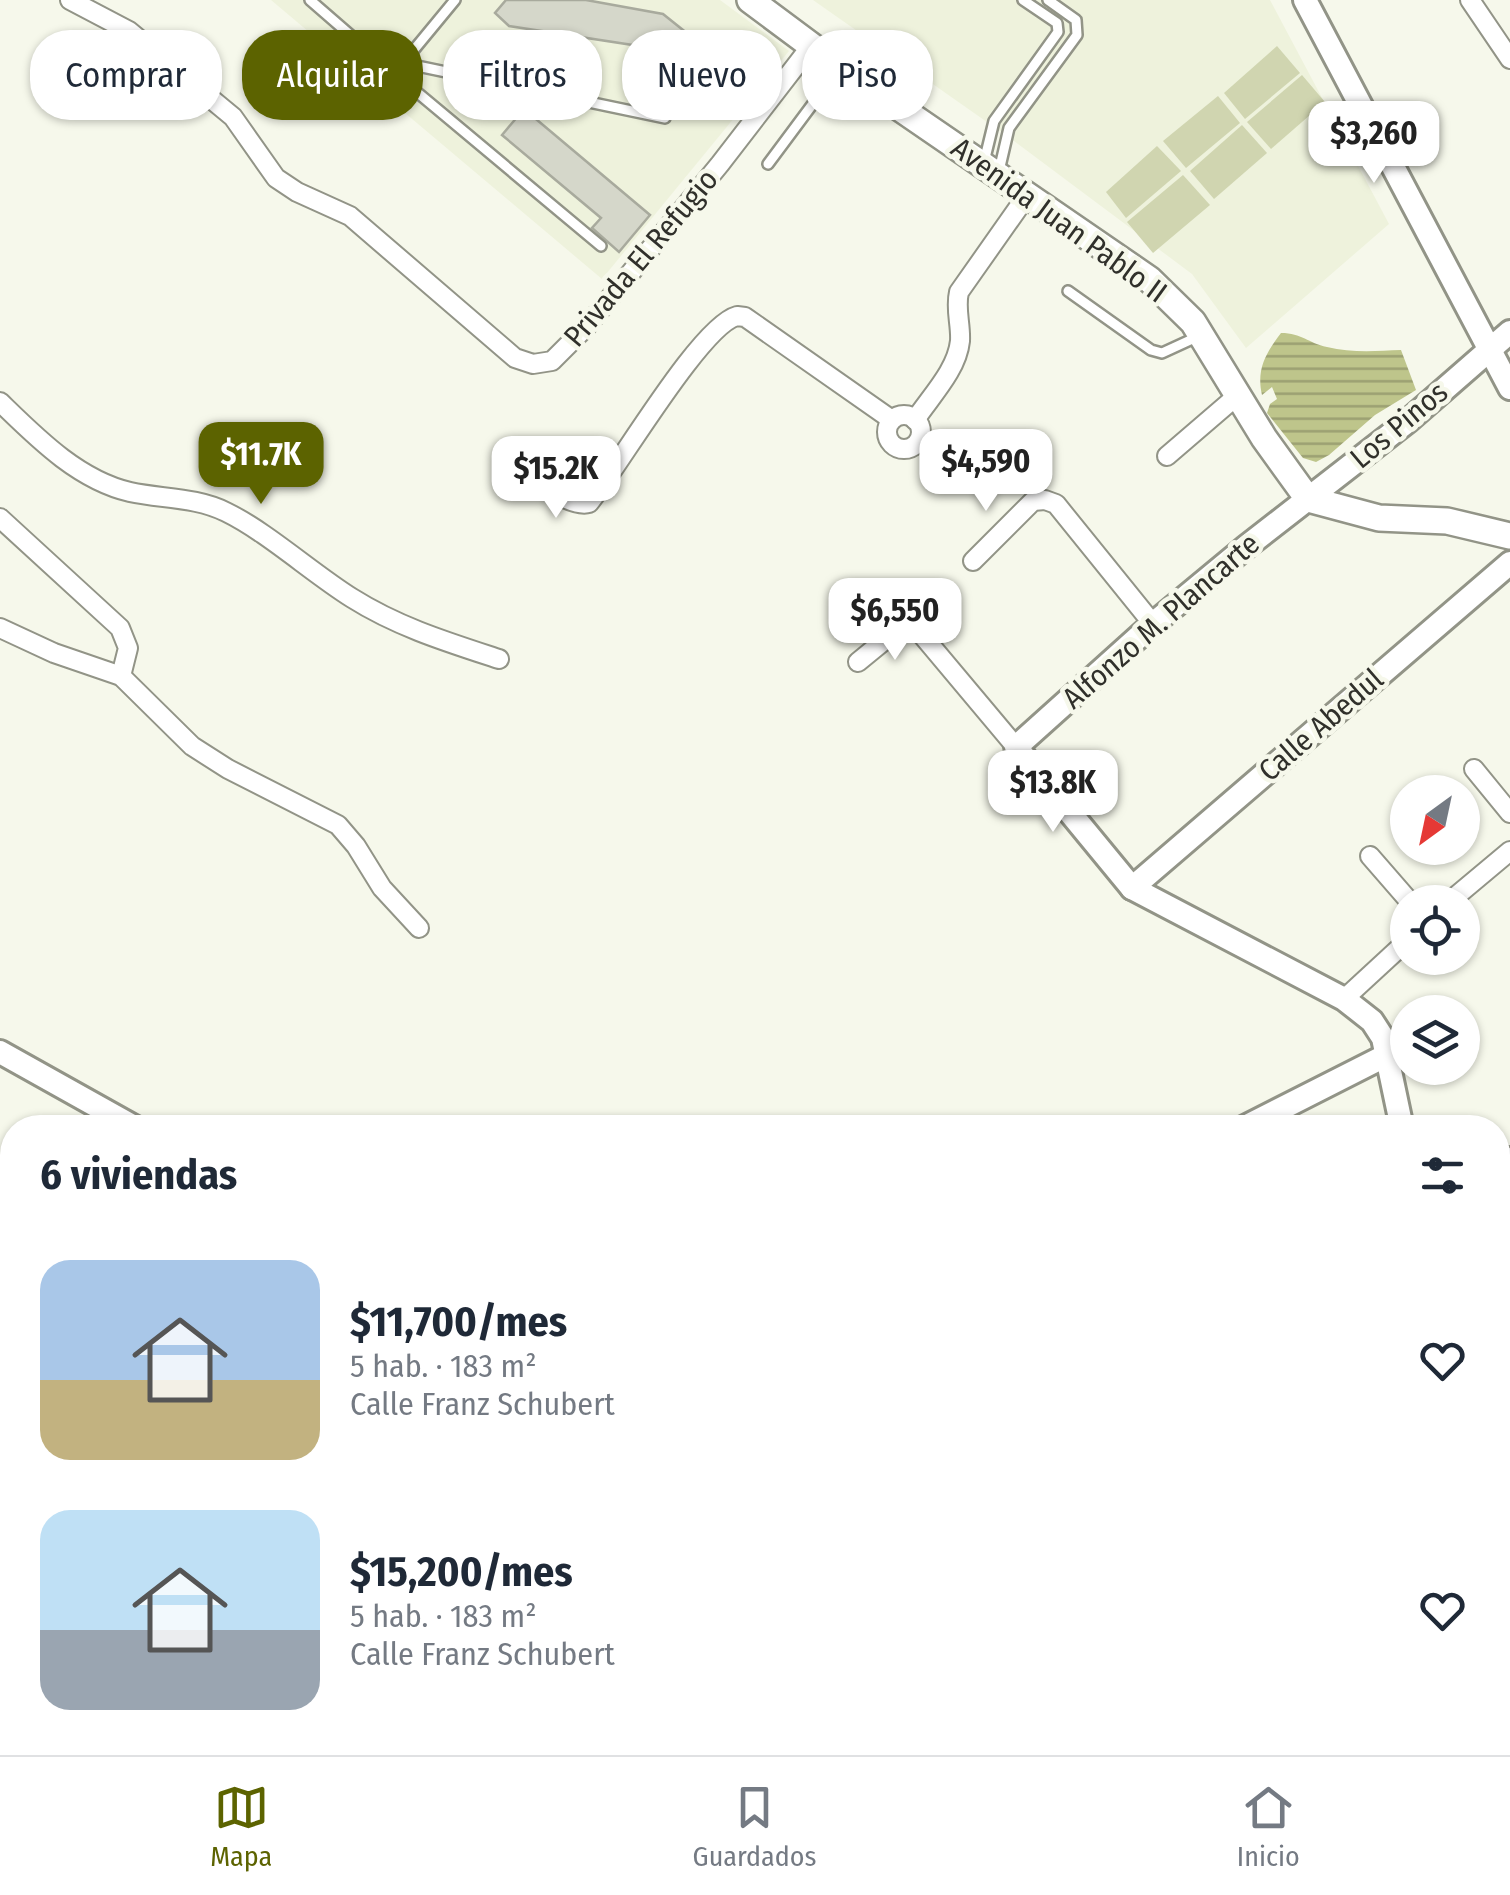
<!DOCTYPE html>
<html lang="es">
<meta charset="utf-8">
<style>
body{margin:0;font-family:"Fira Sans Condensed",sans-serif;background:#f2f2f3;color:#1f2937;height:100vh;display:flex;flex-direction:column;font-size:38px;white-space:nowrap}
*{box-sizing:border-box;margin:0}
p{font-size:32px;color:#747a83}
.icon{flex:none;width:55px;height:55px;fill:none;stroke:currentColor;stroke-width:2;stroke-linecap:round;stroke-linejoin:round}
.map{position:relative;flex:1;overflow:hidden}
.details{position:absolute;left:0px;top:1115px;width:1510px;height:640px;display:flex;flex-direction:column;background:#fff;border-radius:40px 40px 0 0;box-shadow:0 2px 8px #0004}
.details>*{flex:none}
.top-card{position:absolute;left:30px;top:30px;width:1000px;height:90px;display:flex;gap:20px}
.needle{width:65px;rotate:213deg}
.buttons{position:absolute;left:1390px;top:775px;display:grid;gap:20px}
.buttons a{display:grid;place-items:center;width:90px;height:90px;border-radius:50%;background:#fff;box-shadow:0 2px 8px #0004;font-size:50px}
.price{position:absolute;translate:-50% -85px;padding:0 22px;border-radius:20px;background:#fff;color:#222;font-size:32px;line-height:65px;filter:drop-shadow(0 2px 5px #0008)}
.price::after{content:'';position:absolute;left:50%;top:60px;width:30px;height:22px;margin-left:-15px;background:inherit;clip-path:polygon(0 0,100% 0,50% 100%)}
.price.current{background:#5c6300;color:#fff}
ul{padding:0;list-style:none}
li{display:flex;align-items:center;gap:30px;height:250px;padding:0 40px}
li span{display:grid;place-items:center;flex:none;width:280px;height:200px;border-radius:30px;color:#555}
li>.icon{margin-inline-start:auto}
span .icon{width:120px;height:120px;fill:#fffc;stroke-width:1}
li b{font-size:42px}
h2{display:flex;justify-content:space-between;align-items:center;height:120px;padding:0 40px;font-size:42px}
.tag{padding:0 35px;border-radius:40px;background:#fff;box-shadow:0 2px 8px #0004;font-size:35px;line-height:90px}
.tag.current{background:#5c6300;color:#fff}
.menu{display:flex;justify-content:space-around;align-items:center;height:140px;border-top:2px solid #e0e1e3;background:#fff;font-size:28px;color:#747a83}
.menu a{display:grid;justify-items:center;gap:5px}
.menu .current{color:#5c6300}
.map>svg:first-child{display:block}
</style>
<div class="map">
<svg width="1510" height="1755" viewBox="0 0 1510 1755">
<defs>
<pattern id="water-rules" width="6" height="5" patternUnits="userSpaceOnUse" patternTransform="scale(2.5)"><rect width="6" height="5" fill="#bec58b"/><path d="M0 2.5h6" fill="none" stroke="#9ba072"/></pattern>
</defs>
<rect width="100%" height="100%" fill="#f6f8eb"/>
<g fill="#eef2dc">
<path d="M271,0H720L789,51L602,279Z"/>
<path d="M813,0H1270L1389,224L1246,348L1192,274L1014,141Z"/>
</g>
<g fill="#d0d5b0">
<path d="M1277,46L1300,73L1245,119L1224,93Z"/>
<path d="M1302,75L1325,102L1271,149L1247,122Z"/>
<path d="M1218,96L1240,123L1186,168L1163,141Z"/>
<path d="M1242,125L1267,153L1214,199L1190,171Z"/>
<path d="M1157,146L1181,171L1126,218L1106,192Z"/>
<path d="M1183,175L1210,205L1153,253L1127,222Z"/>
</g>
<path fill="url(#water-rules)" d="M1281,333C1302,333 1308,343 1327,347C1351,353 1376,351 1401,350L1416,390L1375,415L1329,455L1316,462L1303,458L1267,413L1270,404L1277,399L1272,387L1262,395C1256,369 1266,353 1281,333Z"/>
<g fill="#d5d7ca" stroke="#a8aa9d" stroke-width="2.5">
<path d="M506,0H586L663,14L698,42L677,68L652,48L509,26L495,13Z"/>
<path d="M524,109L650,215L619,252L592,228L601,218L502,135Z"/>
</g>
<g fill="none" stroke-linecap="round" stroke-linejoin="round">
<g stroke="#929487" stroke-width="14">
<g id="service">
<path d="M310,0L394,73L403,63L665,118"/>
<path d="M403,63L455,0"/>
<path d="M394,73L601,246"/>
<path d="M984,162L994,121L1058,32L1057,23L1023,0"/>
<path d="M768,164L838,70"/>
<path d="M999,171L1009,128L1077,35L1076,20L1048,0"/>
<path d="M1068,291L1151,350L1162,353L1199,336"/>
<path d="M0,1447L12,1432"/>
<path d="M0,1489L12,1498"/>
<path d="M0,1517L12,1500"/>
<path d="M116,1755L124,1742"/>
<path d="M149,1755L158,1742"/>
</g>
</g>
<g stroke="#929487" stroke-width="22">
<g id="minor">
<path d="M70,0L129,31L233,117L276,178L297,192L350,216L515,358L533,364L552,361L587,326L720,164L811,46"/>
<path d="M1470,0L1510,59"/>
<path d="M0,402C36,437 78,480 130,492C162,499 196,497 226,512C267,532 312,573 352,598C398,627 447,642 499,659"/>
<circle cx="904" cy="432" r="17"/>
<path d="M915,420C931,396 957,370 960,341C961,324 955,309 959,292L1028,194"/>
<path d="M1167,456L1238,395"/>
<path d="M509,465C527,475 570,509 589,503C618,468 700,326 737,316L745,317L892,420"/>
<path d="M0,518L120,628L128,648L121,676"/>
<path d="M973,561L1033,501L1045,500L1056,504L1153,624"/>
<path d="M0,628L54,653L121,676L192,746L228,769L338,825L356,846L382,888L419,928"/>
<path d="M858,662L902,626L917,629L1016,747"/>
<path d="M1474,769L1510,813"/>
<path d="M1370,856L1410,902"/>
<path d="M1449,902L1510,851"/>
<path d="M1344,999L1408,940"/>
<path d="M1498,1525L1510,1527"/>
<path d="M771,1742L798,1755"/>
<path d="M1159,1742L1175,1755"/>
<path d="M1341,1742L1368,1755"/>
<path d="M1430,1742L1443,1755"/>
<path d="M625,1755L637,1742"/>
</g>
</g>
<g stroke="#929487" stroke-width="28">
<g id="tertiary">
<path d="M1305,0L1510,388"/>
<path d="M1132,888L1510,563"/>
<path d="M0,1052L136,1128"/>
<path d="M1243,1128L1387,1055"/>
<path d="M1402,1128L1383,1038L1372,1021L1344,999L1132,888L1016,747L1153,624L1246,547L1408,421L1510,332"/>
<path d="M1498,1170L1510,1159"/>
<path d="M1498,1347L1510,1350"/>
<path d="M1498,1624L1510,1631"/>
<path d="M1257,1742L1288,1755"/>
<path d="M1503,1755L1510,1752"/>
</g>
</g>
<g stroke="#929487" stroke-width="30">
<g id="secondary">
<path d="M750,0L840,67L1149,279L1193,322L1264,438L1308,499L1379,518L1447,521L1510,536"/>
<path d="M0,1526L12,1533"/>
<path d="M0,1605L12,1612"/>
<path d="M244,1742L267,1755"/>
<path d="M392,1742L414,1755"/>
</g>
</g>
<g stroke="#929487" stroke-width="32">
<g id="trunk">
<path d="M0,1546L12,1554"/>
<path d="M0,1574L12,1581"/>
<path d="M305,1742L327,1755"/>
<path d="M341,1742L363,1755"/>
</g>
</g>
<use href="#service" stroke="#fff" stroke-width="9"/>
<use href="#minor" stroke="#fff" stroke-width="18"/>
<use href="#tertiary" stroke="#fff" stroke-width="22"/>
<use href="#secondary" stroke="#fff" stroke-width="25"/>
<use href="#trunk" stroke="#fff" stroke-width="28"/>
</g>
<g text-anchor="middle" stroke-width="9" stroke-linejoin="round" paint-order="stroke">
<g font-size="30" fill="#30302b" stroke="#f6f8eb">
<text transform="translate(1059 220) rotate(36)" y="10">Avenida Juan Pablo II</text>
<text transform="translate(641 258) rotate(-50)" y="10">Privada El Refugio</text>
<text transform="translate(1399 425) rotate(-40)" y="10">Los Pinos</text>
<text transform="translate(1161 621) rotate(-41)" y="10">Alfonzo M. Plancarte</text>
<text transform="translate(1321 725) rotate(-41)" y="10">Calle Abedul</text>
</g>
</g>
</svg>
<div class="buttons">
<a><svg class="needle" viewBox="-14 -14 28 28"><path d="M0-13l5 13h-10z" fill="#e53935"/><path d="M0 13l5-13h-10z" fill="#747a83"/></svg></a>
<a><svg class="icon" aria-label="locate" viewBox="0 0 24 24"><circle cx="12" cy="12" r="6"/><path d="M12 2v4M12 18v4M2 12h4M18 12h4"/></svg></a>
<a><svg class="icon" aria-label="layers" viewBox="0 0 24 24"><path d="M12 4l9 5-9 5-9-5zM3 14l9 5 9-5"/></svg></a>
</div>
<b class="price" style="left:1374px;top:186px">$3,260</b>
<b class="price current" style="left:261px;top:507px">$11.7K</b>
<b class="price" style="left:986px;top:514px">$4,590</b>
<b class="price" style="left:556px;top:521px">$15.2K</b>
<b class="price" style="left:895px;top:663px">$6,550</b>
<b class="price" style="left:1053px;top:835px">$13.8K</b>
<div class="top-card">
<a class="tag">Comprar</a>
<a class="tag current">Alquilar</a>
<a class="tag">Filtros</a>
<a class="tag">Nuevo</a>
<a class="tag">Piso</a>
</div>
<section class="details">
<h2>6 viviendas<svg class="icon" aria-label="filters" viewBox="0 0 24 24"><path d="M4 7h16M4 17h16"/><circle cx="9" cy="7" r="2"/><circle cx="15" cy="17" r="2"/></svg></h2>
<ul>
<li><span style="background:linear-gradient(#a9c7e8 60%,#c2b280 0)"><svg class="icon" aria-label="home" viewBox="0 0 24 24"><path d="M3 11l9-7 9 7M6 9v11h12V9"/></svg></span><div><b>$11,700/mes</b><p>5 hab. · 183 m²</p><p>Calle Franz Schubert</p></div><svg class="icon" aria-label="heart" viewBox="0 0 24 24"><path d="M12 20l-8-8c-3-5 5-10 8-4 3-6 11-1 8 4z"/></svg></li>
<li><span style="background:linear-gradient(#bfe0f5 60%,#9aa5b1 0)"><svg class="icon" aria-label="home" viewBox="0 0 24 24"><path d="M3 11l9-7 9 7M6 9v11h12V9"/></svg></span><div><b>$15,200/mes</b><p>5 hab. · 183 m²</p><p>Calle Franz Schubert</p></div><svg class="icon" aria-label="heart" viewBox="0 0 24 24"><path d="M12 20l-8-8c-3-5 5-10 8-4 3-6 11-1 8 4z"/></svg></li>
</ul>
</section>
</div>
<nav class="menu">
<a class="current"><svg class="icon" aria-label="map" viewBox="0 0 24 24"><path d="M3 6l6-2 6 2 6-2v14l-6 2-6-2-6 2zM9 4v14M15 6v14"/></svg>Mapa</a>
<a><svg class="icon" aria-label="saved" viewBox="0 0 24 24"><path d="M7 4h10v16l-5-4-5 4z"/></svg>Guardados</a>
<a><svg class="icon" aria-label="home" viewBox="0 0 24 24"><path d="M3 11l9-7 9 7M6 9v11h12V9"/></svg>Inicio</a>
</nav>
